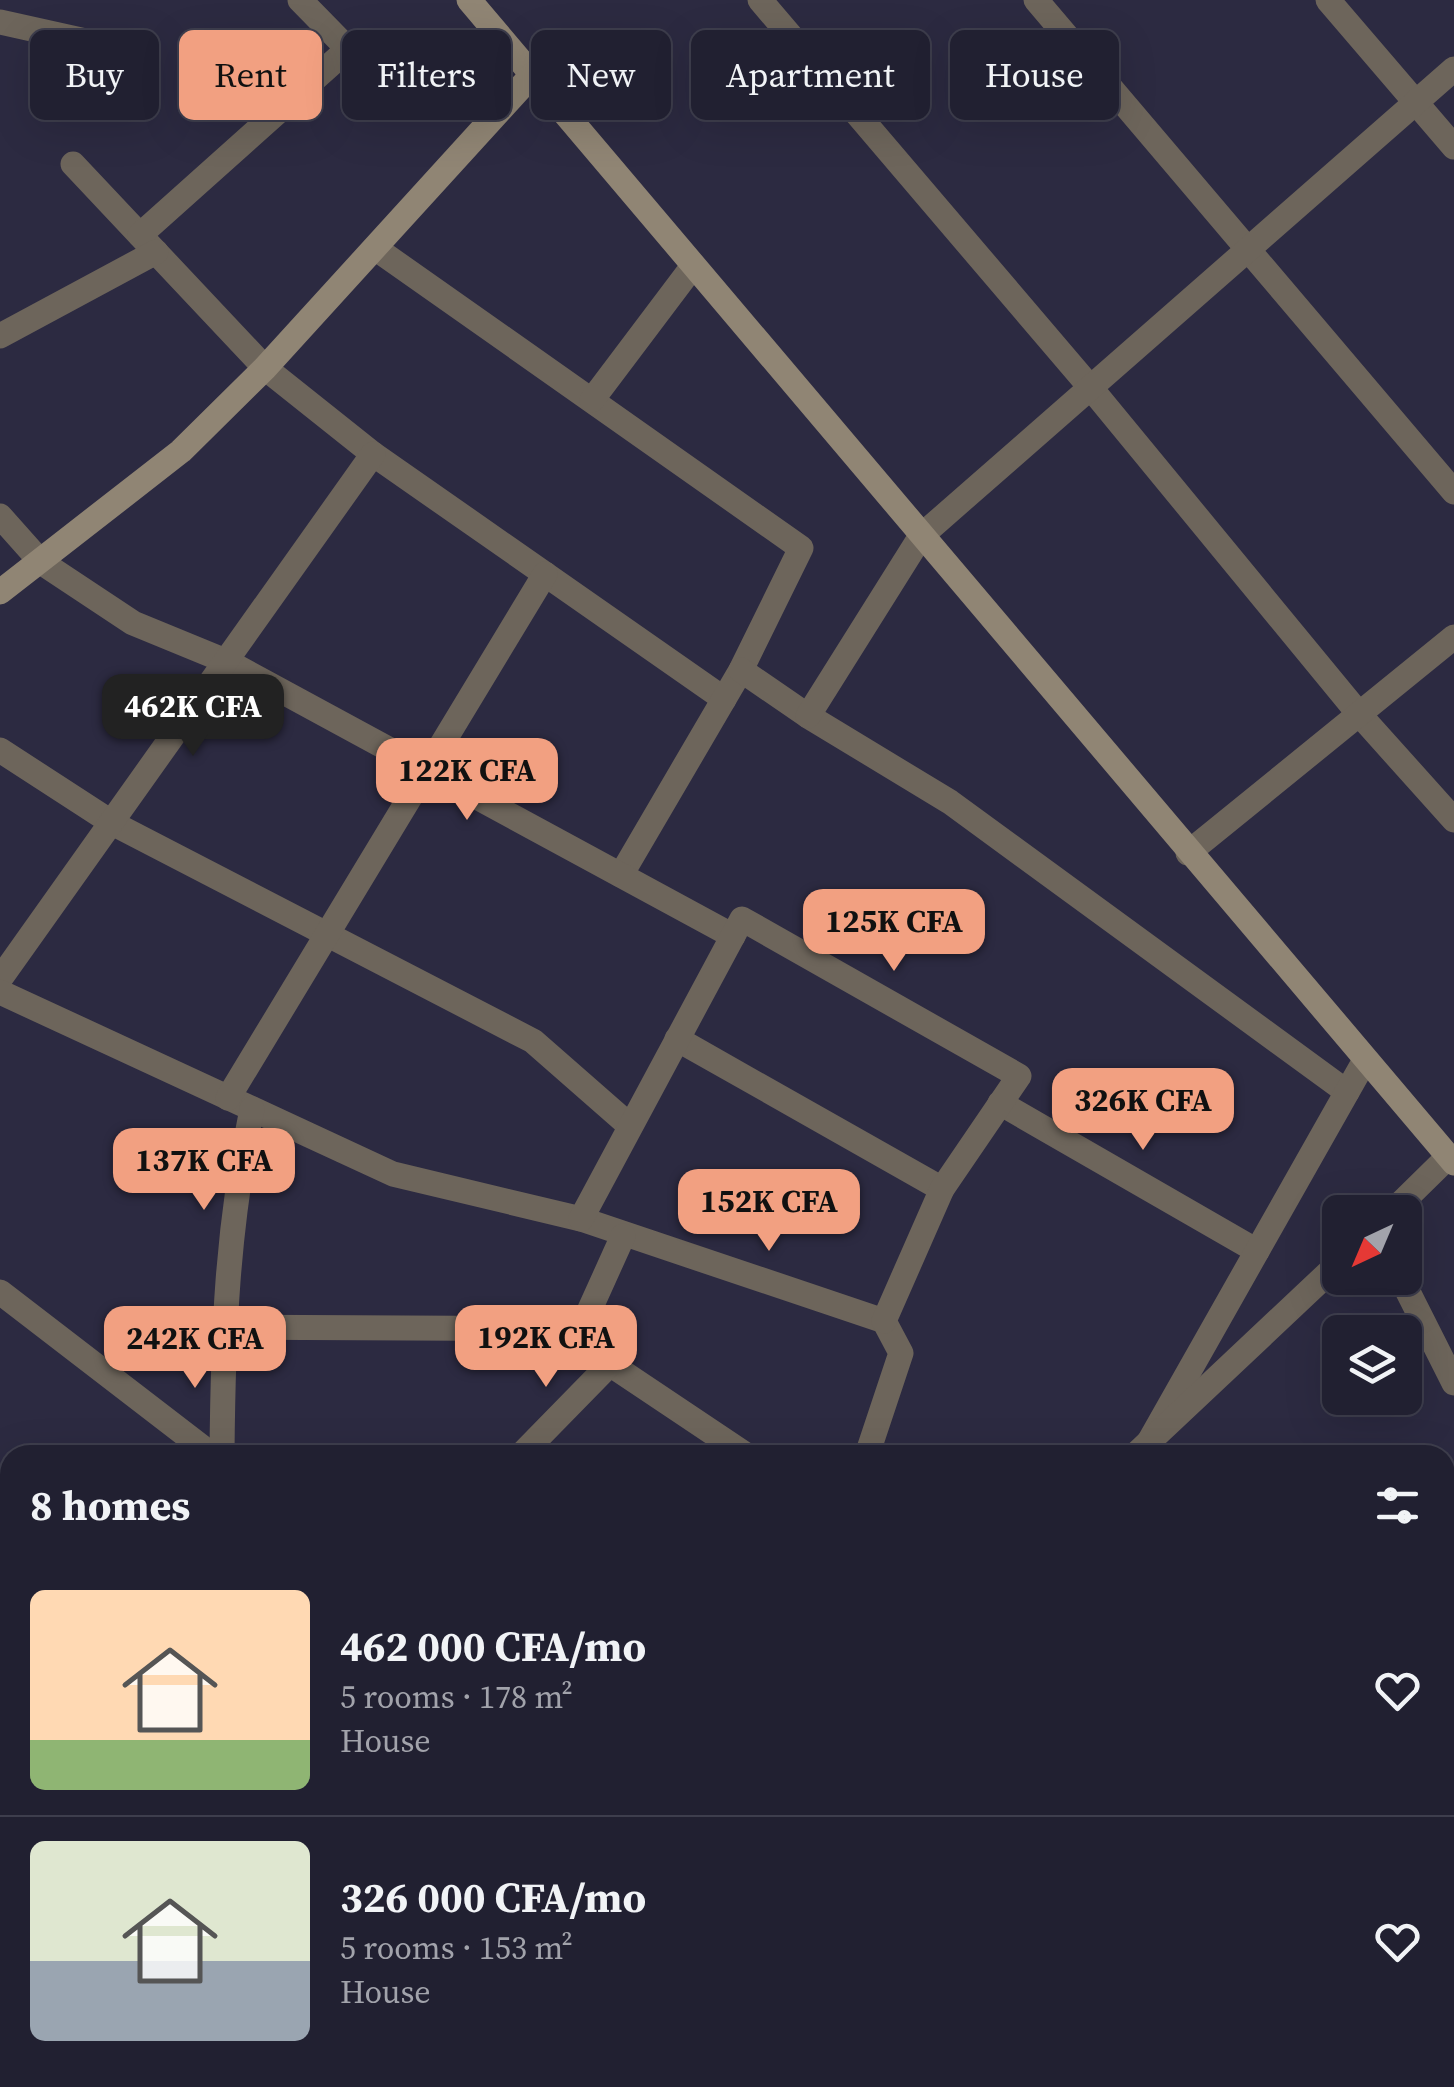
<!DOCTYPE html>
<meta charset="utf-8">
<style>
body{margin:0;font-family:"Source Serif 4",serif;background:#2d2d3d;color:#f1f3f6;height:100vh;display:flex;flex-direction:column;font-size:38px;white-space:nowrap}
*{box-sizing:border-box;margin:0}
p{font-size:32px;color:#a2a3ab}
.icon{flex:none;width:55px;height:55px;fill:none;stroke:currentColor;stroke-width:2;stroke-linecap:round;stroke-linejoin:round}
.map{position:relative;flex:1;overflow:hidden}
.sheet{position:absolute;left:0px;top:1445px;width:1455px;height:642px;display:flex;flex-direction:column;background:#212031;border-radius:30px 30px 0 0;box-shadow:0 10px 40px #0002,0 0 0 2px #3e3e4d}
.sheet>*{flex:none}
.guide{position:absolute;left:30px;top:30px;width:1395px;height:90px;display:flex;gap:20px}
.needle{width:65px;rotate:224deg}
.buttons{position:absolute;left:1322px;top:1195px;display:grid;gap:20px}
.buttons a{display:grid;place-items:center;width:100px;height:100px;border-radius:15px;background:#212031;box-shadow:0 10px 40px #0002,0 0 0 2px #3e3e4d;font-size:50px}
.price{position:absolute;translate:-50% -85px;padding:0 22px;border-radius:20px;background:#f2a081;color:#111;font-size:32px;line-height:65px;filter:drop-shadow(0 2px 5px #0008)}
.price::after{content:'';position:absolute;left:50%;top:60px;width:30px;height:22px;margin-left:-15px;background:inherit;clip-path:polygon(0 0,100% 0,50% 100%)}
.price.on{background:#222;color:#fff}
ul{padding:0;list-style:none}
li{display:flex;align-items:center;gap:30px;height:250px;padding:0 30px}
li+li{border-top:2px solid #3e3e4d}
li span{display:grid;place-items:center;flex:none;width:280px;height:200px;border-radius:15px;color:#555}
li>.icon{margin-inline-start:auto}
span .icon{width:120px;height:120px;fill:#fffc;stroke-width:1}
li b{font-size:42px}
h2{display:flex;justify-content:space-between;align-items:center;height:120px;padding:0 30px;font-size:42px}
.chip{padding:0 35px;border-radius:15px;background:#212031;box-shadow:0 10px 40px #0002,0 0 0 2px #3e3e4d;font-size:35px;line-height:90px}
.chip.on{background:#f2a081;color:#111}
.map>svg:first-child{display:block}
</style>
<div class="map">
<svg width="1454" height="2087" viewBox="0 0 1454 2087">
<rect width="100%" height="100%" fill="#2c2a41"/>
<g fill="none" stroke-linecap="round" stroke-linejoin="round">
<g stroke="#6d655b" stroke-width="25">
<path d="M760,0L1090,387L1359,714L1454,820"/>
<path d="M1036,0L1454,492"/>
<path d="M1328,0L1454,147"/>
<path d="M0,22L117,48"/>
<path d="M73,164L265,368L373,454L724,699"/>
<path d="M140,235L348,49L300,0"/>
<path d="M375,248L801,548L741,670L621,875"/>
<path d="M0,336L156,252"/>
<path d="M592,400L693,266"/>
<path d="M0,516L41,562L133,623L228,662L733,936"/>
<path d="M741,670L808,716L950,802L1347,1092"/>
<path d="M808,716L921,536L1454,69"/>
<path d="M0,750L114,824L533,1041L630,1126"/>
<path d="M1188,853L1454,637"/>
<path d="M0,979L373,454"/>
<path d="M0,992L393,1174L581,1219L884,1321L901,1353L867,1455"/>
<path d="M677,1039L942,1189"/>
<path d="M228,1098L545,574"/>
<path d="M1000,1103L1257,1251"/>
<path d="M1392,1212L1446,1159"/>
<path d="M581,1219L742,919L1019,1076L942,1189L884,1321"/>
<path d="M623,1236L581,1329L589,1355L610,1364L746,1455"/>
<path d="M1401,1278L1454,1383"/>
<path d="M0,1292L212,1455"/>
<path d="M223,1327L581,1329"/>
<path d="M1149,1442L1364,1062"/>
<path d="M222,1455C223,1334 227,1228 252,1109"/>
<path d="M521,1455L610,1364"/>
<path d="M1135,1455L1340,1262"/>
<path d="M0,1589L10,1593"/>
<path d="M1445,1738L1454,1734"/>
<path d="M1445,1900L1454,1898"/>
<path d="M598,2078L601,2087"/>
<path d="M776,2078L778,2087"/>
<path d="M1038,2078L1040,2087"/>
<path d="M108,2081L112,2087"/>
<path d="M463,2087L479,2078"/>
</g>
<g stroke="#908574" stroke-width="25">
<path d="M469,0L1454,1163"/>
<path d="M0,592L181,451L265,368L532,75"/>
</g>
</g>
</svg>
<div class="buttons">
<a><svg class="needle" viewBox="-14 -14 28 28"><path d="M0-13l5 13h-10z" fill="#e53935"/><path d="M0 13l5-13h-10z" fill="#a2a3ab"/></svg></a>
<a><svg class="icon" aria-label="layers" viewBox="0 0 24 24"><path d="M12 4l9 5-9 5-9-5zM3 14l9 5 9-5"/></svg></a>
</div>
<b class="price on" style="left:193px;top:759px">462K CFA</b>
<b class="price" style="left:467px;top:823px">122K CFA</b>
<b class="price" style="left:894px;top:974px">125K CFA</b>
<b class="price" style="left:1143px;top:1153px">326K CFA</b>
<b class="price" style="left:204px;top:1213px">137K CFA</b>
<b class="price" style="left:769px;top:1254px">152K CFA</b>
<b class="price" style="left:546px;top:1390px">192K CFA</b>
<b class="price" style="left:195px;top:1391px">242K CFA</b>
<div class="guide">
<a class="chip">Buy</a>
<a class="chip on">Rent</a>
<a class="chip">Filters</a>
<a class="chip">New</a>
<a class="chip">Apartment</a>
<a class="chip">House</a>
</div>
<section class="sheet">
<h2>8 homes<svg class="icon" aria-label="filters" viewBox="0 0 24 24"><path d="M4 7h16M4 17h16"/><circle cx="9" cy="7" r="2"/><circle cx="15" cy="17" r="2"/></svg></h2>
<ul>
<li><span style="background:linear-gradient(#ffd9b3 75%,#8fb573 0)"><svg class="icon" aria-label="home" viewBox="0 0 24 24"><path d="M3 11l9-7 9 7M6 9v11h12V9"/></svg></span><div><b>462 000 CFA/mo</b><p>5 rooms · 178 m²</p><p>House</p></div><svg class="icon" aria-label="heart" viewBox="0 0 24 24"><path d="M12 20l-8-8c-3-5 5-10 8-4 3-6 11-1 8 4z"/></svg></li>
<li><span style="background:linear-gradient(#dfe7d0 60%,#9aa5b1 0)"><svg class="icon" aria-label="home" viewBox="0 0 24 24"><path d="M3 11l9-7 9 7M6 9v11h12V9"/></svg></span><div><b>326 000 CFA/mo</b><p>5 rooms · 153 m²</p><p>House</p></div><svg class="icon" aria-label="heart" viewBox="0 0 24 24"><path d="M12 20l-8-8c-3-5 5-10 8-4 3-6 11-1 8 4z"/></svg></li>
</ul>
</section>
</div>
